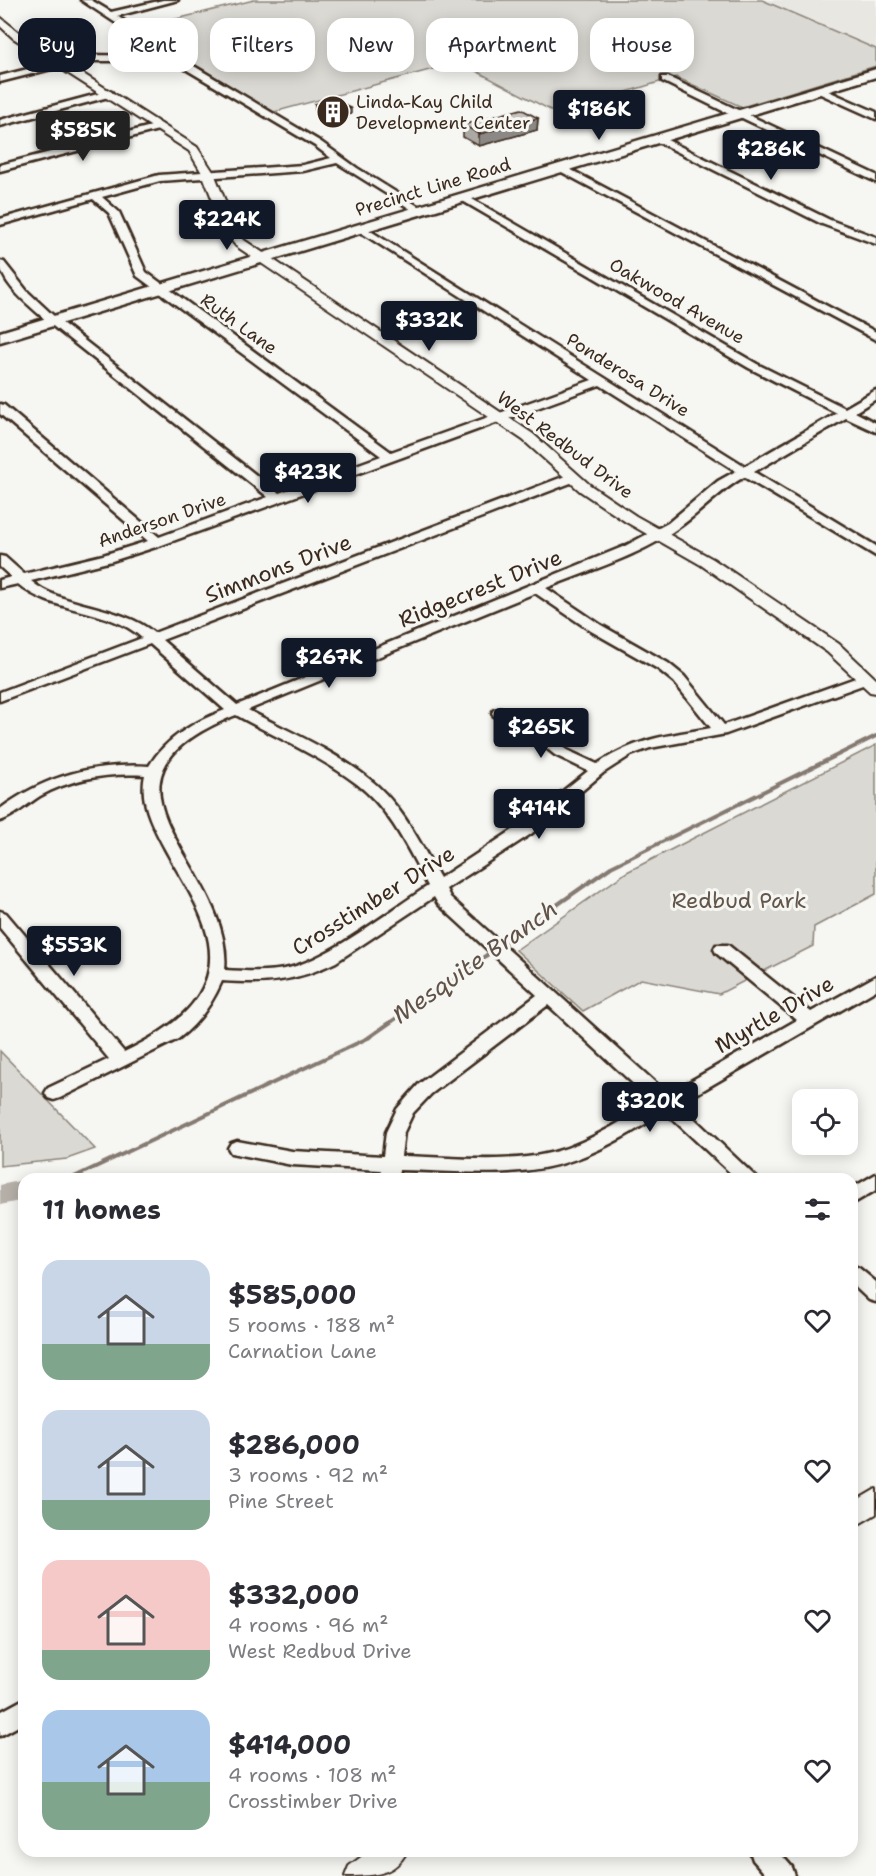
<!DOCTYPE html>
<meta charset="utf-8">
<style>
body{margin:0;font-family:"Shantell Sans",sans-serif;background:#f2f2f3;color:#2b2b33;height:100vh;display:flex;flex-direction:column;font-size:22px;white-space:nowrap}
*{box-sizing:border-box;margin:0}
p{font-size:20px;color:#7c7c81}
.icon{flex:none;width:33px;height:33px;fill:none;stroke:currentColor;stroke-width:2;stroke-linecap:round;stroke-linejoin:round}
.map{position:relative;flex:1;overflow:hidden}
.panel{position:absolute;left:18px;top:1173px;width:840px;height:684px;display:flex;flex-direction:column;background:#fff;border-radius:18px;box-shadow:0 3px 15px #0003}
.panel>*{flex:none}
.banner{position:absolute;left:18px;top:18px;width:840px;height:54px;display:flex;gap:12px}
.controls{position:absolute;left:792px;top:1089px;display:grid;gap:12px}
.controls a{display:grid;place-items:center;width:66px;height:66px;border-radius:12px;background:#fff;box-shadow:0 3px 15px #0003;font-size:30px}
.price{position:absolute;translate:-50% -51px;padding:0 14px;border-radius:6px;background:#111827;color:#fff;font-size:20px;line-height:39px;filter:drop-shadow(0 2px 3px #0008)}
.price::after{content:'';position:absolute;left:50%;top:36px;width:18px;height:14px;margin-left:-9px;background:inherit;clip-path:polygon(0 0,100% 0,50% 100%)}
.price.active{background:#222;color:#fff}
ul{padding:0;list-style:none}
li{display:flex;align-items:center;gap:18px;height:150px;padding:0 24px}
li span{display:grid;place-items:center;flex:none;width:168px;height:120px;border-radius:18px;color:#555}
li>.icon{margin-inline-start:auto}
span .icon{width:72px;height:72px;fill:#fffc;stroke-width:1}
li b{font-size:26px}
h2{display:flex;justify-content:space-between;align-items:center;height:72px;padding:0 24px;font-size:26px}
.chip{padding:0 21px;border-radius:18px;background:#fff;box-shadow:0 3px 15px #0003;font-size:21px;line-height:54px}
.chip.active{background:#111827;color:#fff}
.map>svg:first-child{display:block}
</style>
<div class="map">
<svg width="876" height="1876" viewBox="0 0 876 1876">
<rect width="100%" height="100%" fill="#f6f6f2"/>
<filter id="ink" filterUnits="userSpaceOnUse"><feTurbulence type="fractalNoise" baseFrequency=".0167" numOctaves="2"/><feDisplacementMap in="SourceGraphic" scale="12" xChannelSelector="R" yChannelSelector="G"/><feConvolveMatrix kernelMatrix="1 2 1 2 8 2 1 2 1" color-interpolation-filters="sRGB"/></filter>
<g filter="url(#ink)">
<path fill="#e8e7e2" d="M762,0H876V49Z"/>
<g fill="#dad9d3" stroke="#8a8278" stroke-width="1.5">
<path d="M254,0H762L876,49V66L742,107L676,77L556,113L459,62L274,112L135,29Z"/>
<path d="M876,745V894L814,927L813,946L719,994L641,979L583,1011L516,950L627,872Z"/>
<path d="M0,1051L95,1149L67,1159L0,1166Z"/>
</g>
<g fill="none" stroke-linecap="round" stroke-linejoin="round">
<g stroke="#857a71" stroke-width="4">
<path d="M500,945L611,867L876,736"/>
<path d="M70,1179L368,1038L494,950"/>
</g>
<path fill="#b6b0a9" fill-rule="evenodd" d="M24,1180V1200L0,1205V1185Z"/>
<g stroke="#3b2a1e" stroke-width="5">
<g id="minor">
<path d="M81,0H91L111,12L163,0H178L117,16L177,56L321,142L357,168L426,211L417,213L337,163L303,171L160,181L102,197L119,212L146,272L391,452L592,380L357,230V226L361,225L745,466L837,413L749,368L461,200V196L465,195L757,364L845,408L876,390V399L855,412L876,423V432L846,418L754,472L876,546V556L744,477C719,491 701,512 678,528C640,556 590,570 546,588L601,625L668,663L684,676L724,725L861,676H871L873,679L871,682L726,734L650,748L631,755L603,773L531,834L446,889L450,897L668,1094L797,1020L716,953L714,949L716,945H728L811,1012L876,976V990L679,1104L758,1179H737L665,1112C637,1129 609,1147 579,1158C523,1180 458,1171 399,1170L398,1179H380L381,1170L292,1165L231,1153L228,1148L231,1143L237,1141L292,1151L383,1156L386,1132L397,1109L419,1084L537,995L438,904L434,897L336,962C295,982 266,984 222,981C212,1004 198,1024 178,1039L60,1098L54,1100L48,1098L45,1093L48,1088L109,1059L0,928V911L6,913L124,1052C174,1028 227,993 205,927C196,899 179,875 165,849C153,826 139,802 145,775C108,773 73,778 40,796C27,804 14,817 0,821V809C45,776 93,763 149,766C167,737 194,722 225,710L150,644L0,701V692L142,638C109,607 52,614 18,584L0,588V580L11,577L0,567V556L5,557L24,574L103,555L148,541L0,414V404L4,405L159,537L268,497L49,323C32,307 0,285 0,261L4,262L27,291L57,319L279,493L381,456L137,276L109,213L93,199L0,225V219L159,175L303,165L331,158L315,146L172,61H83L0,82V76L83,55L166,56ZM600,385L736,471L718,481L668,523L625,546L237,705L162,640L576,481L578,478L576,475H568L154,633C122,605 60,607 31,581L112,561L162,545ZM535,593L591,631L658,669L674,682L711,728C665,736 638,738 597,764C587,759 577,755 567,750C546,738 521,703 494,710L492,713L494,716L515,723L555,755L588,771L519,826L440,878C420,843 401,803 368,778C333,750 288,731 248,710ZM236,715C276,737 320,756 357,784C390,809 409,851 428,886C391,910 330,958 289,968C268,973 246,971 225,970C235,864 65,783 236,715ZM548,1005L653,1102C626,1118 598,1137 567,1148C516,1166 455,1157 401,1156L404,1132L413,1113L431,1094Z"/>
<path d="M662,77H668L876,175V182L738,116L727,113L662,81Z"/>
<path d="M819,87L876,112V119L816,92L814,90Z"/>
<path d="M109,91L112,92V96L0,126V120Z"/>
<path d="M159,124L162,125V129L0,171V165Z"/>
<path d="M659,136L830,220L876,237V244L822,224L656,141V137Z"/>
<path d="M562,165L876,332V340L558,170V166Z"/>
<path d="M876,1174V1190L852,1204V1188Z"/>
<path d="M852,1265L859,1268L876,1282V1302L869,1300L852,1284Z"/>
<path d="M24,1699V1723L0,1736V1712Z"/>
<path d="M750,1851H778L792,1867L795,1876H767L753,1860Z"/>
</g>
</g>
<g stroke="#3b2a1e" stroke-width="4">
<g id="tertiary">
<path d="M0,17L21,34L197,147L214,173L238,233L244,240L533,434L590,485L636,516L713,559L839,644L876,679V693L870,692L827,652L701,565L626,522L580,491L523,440L236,246L226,234L202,173L189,151L13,38L0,26Z"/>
<path d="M876,1489V1514L852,1528V1503Z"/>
<path d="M369,1851H407C395,1876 371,1876 345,1876L349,1866Z"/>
</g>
</g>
<g stroke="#3b2a1e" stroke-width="5">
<path id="secondary" d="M876,69V77L0,342V332Z"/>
</g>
<use href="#minor" fill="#f6f6f2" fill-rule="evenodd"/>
<use href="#tertiary" fill="#f6f6f2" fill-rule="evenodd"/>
<use href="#secondary" fill="#f6f6f2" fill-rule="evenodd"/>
</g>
<g fill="#aca8a3" stroke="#3b2a1e" stroke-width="1.5">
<path d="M315,104L351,114L329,118L315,110Z"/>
<path d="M538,118L537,130L479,146L463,137V125Z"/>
</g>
<g fill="#8c8885" stroke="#3b2a1e" stroke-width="1.5">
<path d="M351,108V114L329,118V112Z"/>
<path d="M538,118L537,130L479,146V134Z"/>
</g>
<g fill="#c8c3be" stroke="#3b2a1e" stroke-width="1.5">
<path d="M334,98L351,108L329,112L315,104Z"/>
<path d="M521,109L538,118L479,134L463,125Z"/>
</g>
</g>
<defs>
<g id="building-disc" transform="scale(1.725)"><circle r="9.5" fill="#3b2a1e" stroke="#f6f6f2"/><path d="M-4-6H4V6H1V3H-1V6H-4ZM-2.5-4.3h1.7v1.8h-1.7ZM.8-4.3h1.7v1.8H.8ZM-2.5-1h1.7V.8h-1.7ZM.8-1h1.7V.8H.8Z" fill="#fff"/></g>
</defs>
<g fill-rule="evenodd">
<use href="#building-disc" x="333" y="112"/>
</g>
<g text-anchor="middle" stroke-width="6" stroke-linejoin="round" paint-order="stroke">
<g font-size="18" fill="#3b2a1e" stroke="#f6f6f2" text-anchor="start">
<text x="356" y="108">Linda-Kay Child<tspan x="356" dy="21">Development Center</tspan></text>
</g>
<g font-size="18" fill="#3b2a1e" stroke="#f6f6f2">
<text transform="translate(433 187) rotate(-17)" y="6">Precinct Line Road</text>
<text transform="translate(677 301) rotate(30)" y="6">Oakwood Avenue</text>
<text transform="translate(239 324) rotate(36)" y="6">Ruth Lane</text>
<text transform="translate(628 375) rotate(32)" y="6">Ponderosa Drive</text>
<text transform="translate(565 445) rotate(37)" y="6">West Redbud Drive</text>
<text transform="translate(162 520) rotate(-19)" y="6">Anderson Drive</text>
</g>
<g font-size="22" fill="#3b2a1e" stroke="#f6f6f2">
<text transform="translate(278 568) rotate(-21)" y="8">Simmons Drive</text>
<text transform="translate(480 588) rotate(-22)" y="8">Ridgecrest Drive</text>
<text transform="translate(373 900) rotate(-32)" y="8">Crosstimber Drive</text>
<text transform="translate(774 1014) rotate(-30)" y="8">Myrtle Drive</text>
</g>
<g font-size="22" fill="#63564b" stroke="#f6f6f2">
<text x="739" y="908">Redbud Park</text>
</g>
<g font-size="24" font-style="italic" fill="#605248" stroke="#f6f6f2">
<text transform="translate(475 962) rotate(-35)" y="8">Mesquite Branch</text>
</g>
</g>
</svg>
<div class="controls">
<a><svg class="icon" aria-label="locate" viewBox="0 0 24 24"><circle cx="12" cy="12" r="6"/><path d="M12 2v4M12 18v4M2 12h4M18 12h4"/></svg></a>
</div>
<b class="price" style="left:599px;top:141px">$186K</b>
<b class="price active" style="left:83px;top:162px">$585K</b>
<b class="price" style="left:771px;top:181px">$286K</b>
<b class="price" style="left:227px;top:251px">$224K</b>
<b class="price" style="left:429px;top:352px">$332K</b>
<b class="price" style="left:308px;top:504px">$423K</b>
<b class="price" style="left:329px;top:689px">$267K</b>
<b class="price" style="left:541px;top:759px">$265K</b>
<b class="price" style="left:539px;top:840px">$414K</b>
<b class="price" style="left:74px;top:977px">$553K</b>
<b class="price" style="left:650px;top:1133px">$320K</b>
<div class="banner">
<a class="chip active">Buy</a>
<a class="chip">Rent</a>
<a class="chip">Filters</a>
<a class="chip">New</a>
<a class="chip">Apartment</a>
<a class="chip">House</a>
</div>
<section class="panel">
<h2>11 homes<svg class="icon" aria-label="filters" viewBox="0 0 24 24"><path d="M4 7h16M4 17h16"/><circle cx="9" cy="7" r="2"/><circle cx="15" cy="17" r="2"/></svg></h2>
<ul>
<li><span style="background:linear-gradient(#c9d6e8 70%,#7fa58c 0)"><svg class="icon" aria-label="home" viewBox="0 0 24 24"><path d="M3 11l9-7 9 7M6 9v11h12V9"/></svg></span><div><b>$585,000</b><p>5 rooms · 188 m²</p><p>Carnation Lane</p></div><svg class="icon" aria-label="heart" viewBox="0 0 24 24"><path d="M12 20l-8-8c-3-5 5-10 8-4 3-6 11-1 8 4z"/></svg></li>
<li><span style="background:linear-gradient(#c9d6e8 75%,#7fa58c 0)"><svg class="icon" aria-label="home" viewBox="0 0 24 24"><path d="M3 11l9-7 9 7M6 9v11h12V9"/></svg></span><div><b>$286,000</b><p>3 rooms · 92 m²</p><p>Pine Street</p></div><svg class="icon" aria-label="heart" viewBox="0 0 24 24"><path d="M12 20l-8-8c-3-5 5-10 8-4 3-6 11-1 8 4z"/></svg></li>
<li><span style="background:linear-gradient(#f6c9c9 75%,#7fa58c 0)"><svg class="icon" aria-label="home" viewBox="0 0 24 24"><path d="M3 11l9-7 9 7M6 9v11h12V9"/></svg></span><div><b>$332,000</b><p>4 rooms · 96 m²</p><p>West Redbud Drive</p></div><svg class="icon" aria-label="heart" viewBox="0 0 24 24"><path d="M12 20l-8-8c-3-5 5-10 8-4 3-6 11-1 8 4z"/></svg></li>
<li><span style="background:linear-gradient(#a9c7e8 60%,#7fa58c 0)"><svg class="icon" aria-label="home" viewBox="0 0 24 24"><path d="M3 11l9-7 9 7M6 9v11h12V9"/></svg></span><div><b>$414,000</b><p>4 rooms · 108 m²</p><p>Crosstimber Drive</p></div><svg class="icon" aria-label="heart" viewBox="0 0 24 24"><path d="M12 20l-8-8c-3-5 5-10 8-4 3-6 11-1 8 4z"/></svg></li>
</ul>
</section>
</div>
